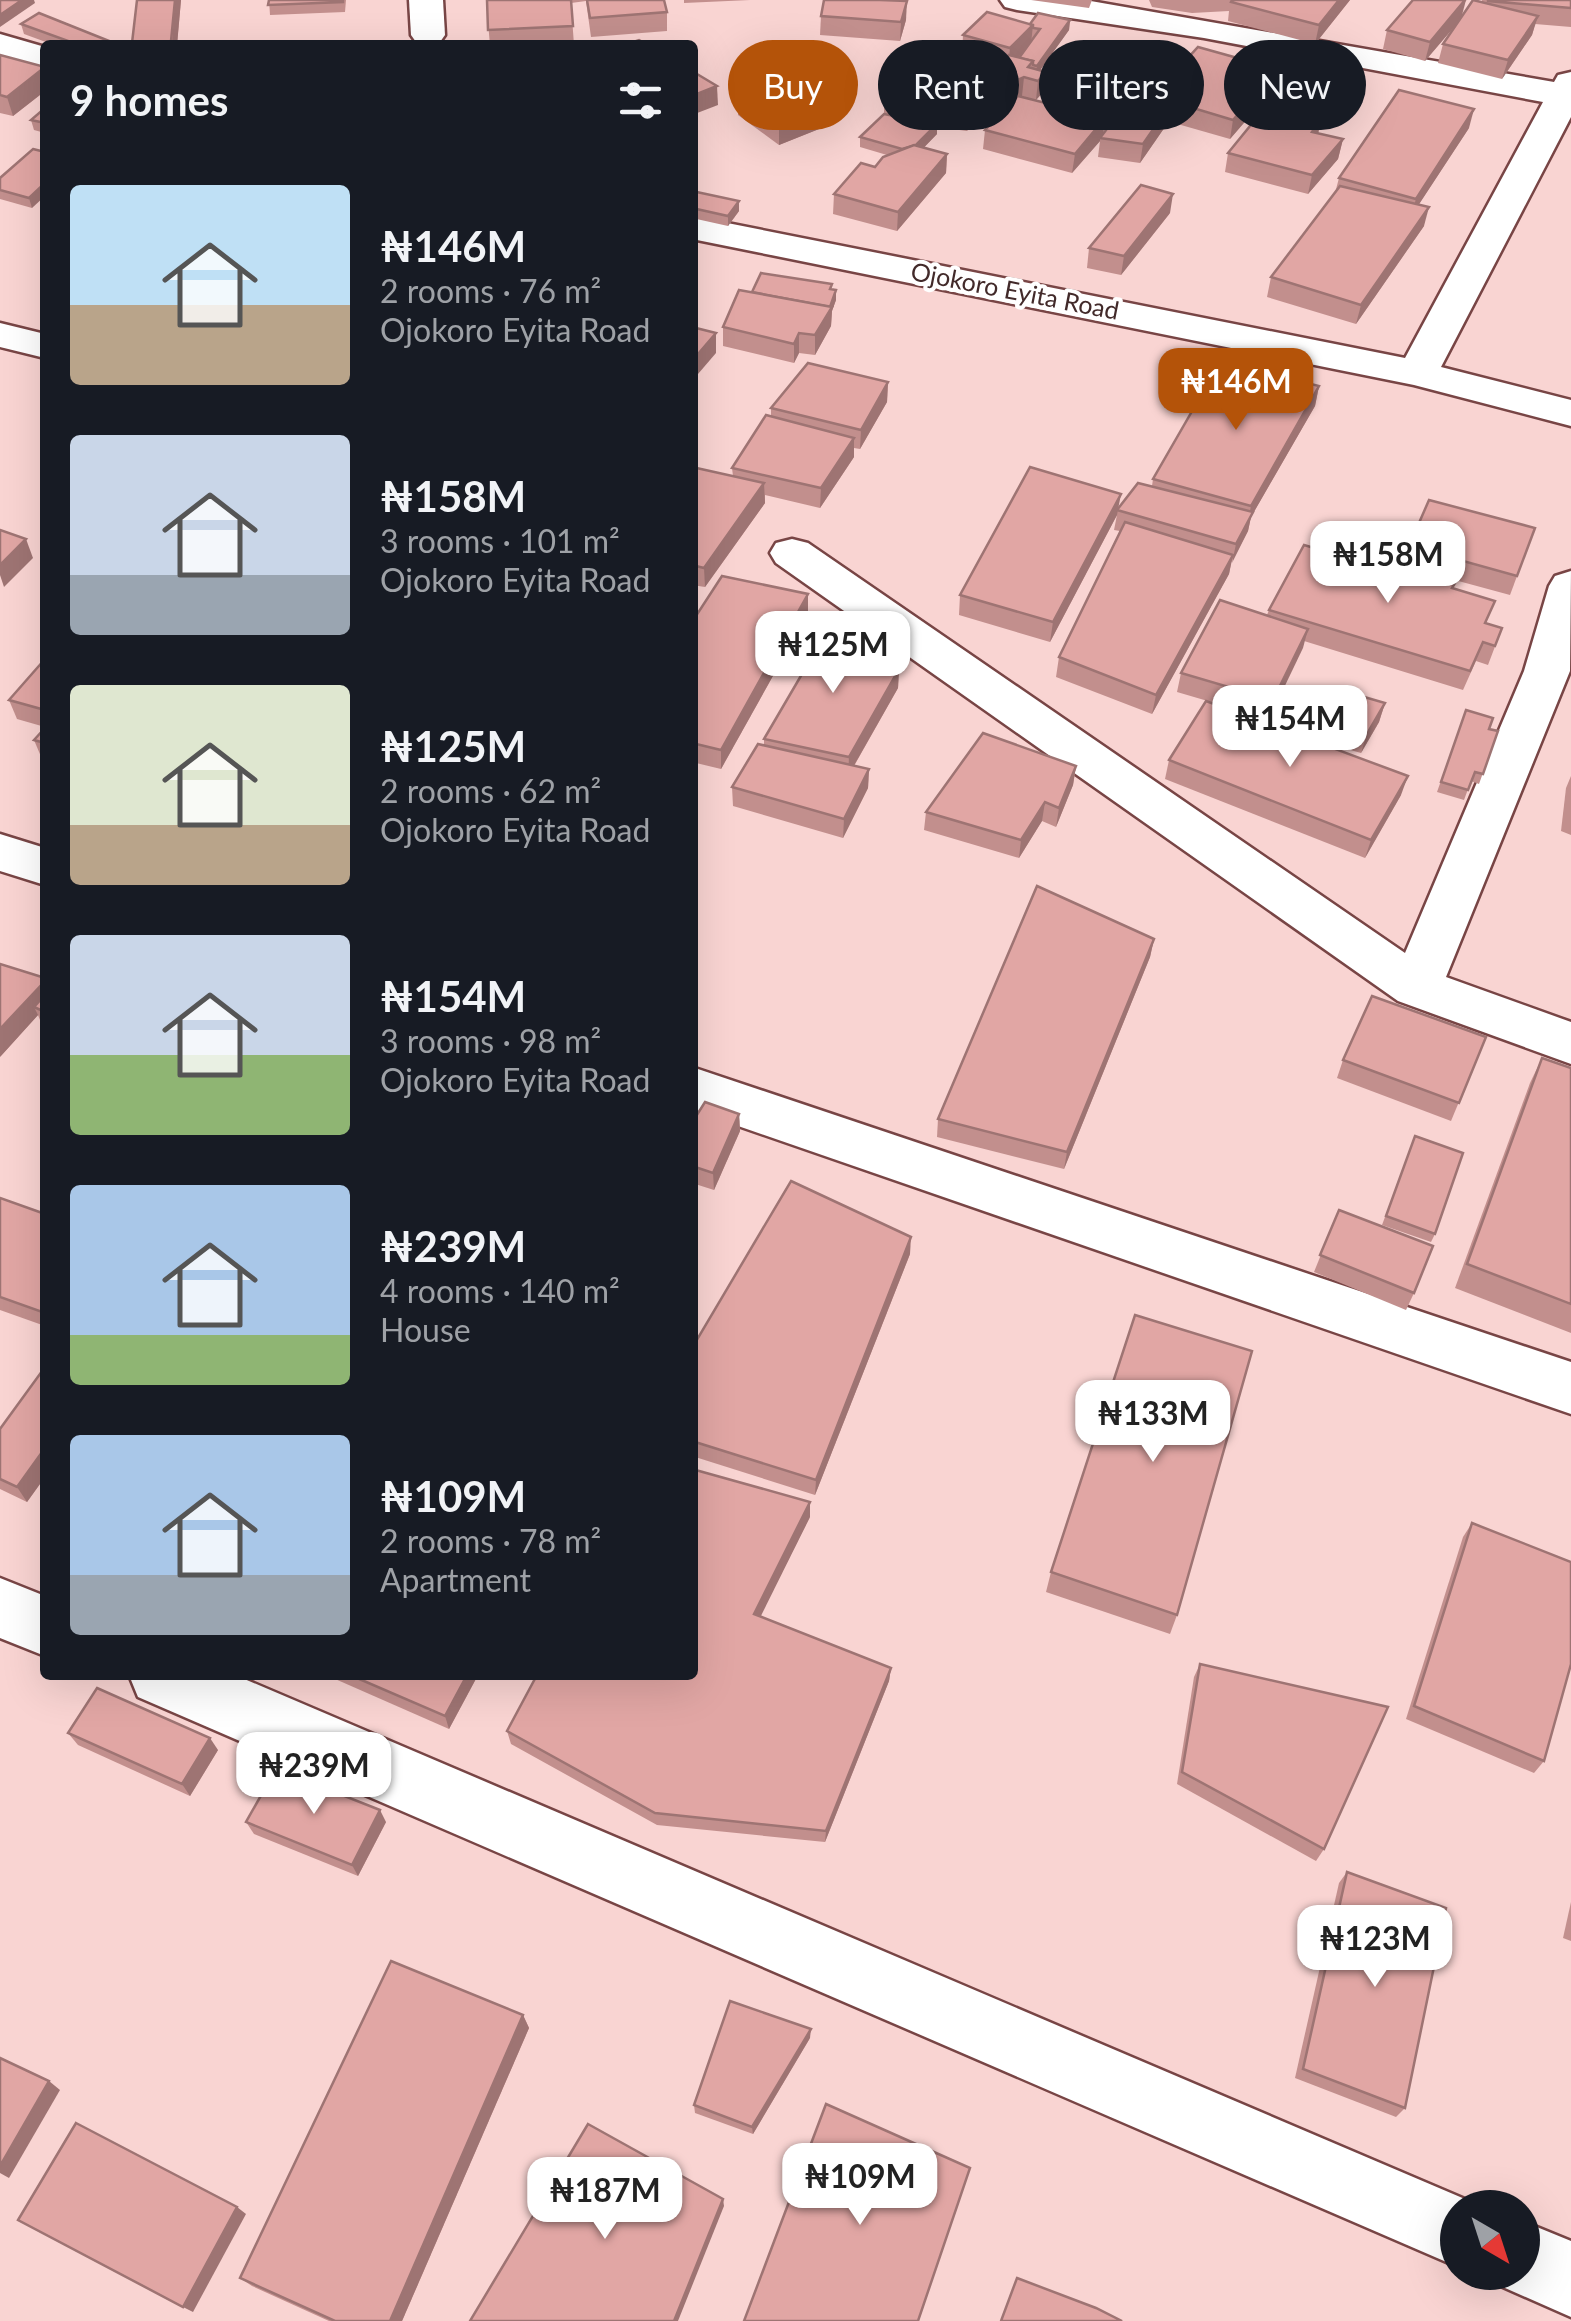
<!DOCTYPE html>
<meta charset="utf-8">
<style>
body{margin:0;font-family:Lato,sans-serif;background:#242831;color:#f1f3f6;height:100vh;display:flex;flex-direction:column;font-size:38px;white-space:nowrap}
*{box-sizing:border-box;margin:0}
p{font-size:32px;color:#9ea1a6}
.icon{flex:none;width:55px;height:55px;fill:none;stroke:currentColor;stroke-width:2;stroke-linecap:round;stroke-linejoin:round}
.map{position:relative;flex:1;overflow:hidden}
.panel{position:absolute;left:40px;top:40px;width:658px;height:1640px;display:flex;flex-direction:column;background:#171b24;border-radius:10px;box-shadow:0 10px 40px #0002}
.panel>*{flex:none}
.banner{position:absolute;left:728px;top:40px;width:692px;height:90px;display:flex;gap:20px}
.needle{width:65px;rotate:141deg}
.tools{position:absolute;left:1440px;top:2190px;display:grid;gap:20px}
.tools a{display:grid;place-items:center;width:100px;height:100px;border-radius:50%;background:#171b24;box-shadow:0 10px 40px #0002;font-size:50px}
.price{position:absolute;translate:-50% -85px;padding:0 22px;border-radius:20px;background:#fff;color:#222;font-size:32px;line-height:65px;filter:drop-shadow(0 2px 5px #0008)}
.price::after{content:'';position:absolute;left:50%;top:60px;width:30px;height:22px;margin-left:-15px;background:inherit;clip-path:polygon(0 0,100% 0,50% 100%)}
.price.active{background:#b45309;color:#fff}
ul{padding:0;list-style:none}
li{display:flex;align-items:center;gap:30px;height:250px;padding:0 30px}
li span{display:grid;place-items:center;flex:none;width:280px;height:200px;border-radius:10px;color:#555}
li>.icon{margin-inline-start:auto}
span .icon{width:120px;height:120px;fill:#fffc;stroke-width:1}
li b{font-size:42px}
h2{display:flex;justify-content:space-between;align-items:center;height:120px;padding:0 30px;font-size:42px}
.pill{padding:0 35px;border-radius:45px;background:#171b24;box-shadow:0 10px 40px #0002;font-size:35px;line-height:90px}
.pill.active{background:#b45309;color:#fff}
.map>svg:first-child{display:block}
</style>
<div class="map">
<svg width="1571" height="2321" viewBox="0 0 1571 2321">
<rect width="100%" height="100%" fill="#f9d4d2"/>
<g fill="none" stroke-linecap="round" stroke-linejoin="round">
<g stroke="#784545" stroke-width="5">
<g id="minor">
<path d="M409,0H443L445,35L440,42H416L411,35Z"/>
<path d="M1000,0H1085L1554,82L1558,75L1571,72V117L1441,367L1571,400V426L1414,385L692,239V216L1405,358L1543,102L1204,38L1017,10L1005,7Z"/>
<path d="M0,34L45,47V69L0,55Z"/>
<path d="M0,323L45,334V358L0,347Z"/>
<path d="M792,539L808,543L1405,953L1524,671L1549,586L1555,576L1571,571L1570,671L1446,977L1571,1022V1064L1398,1001L776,563L770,553L776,543Z"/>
<path d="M0,834L45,848V885L0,871Z"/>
<path d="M692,1067L1571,1362V1414L692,1110Z"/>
<path d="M0,1578L45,1596V1656L0,1638Z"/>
<path d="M129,1675H235L1486,2208H1458V2267L138,1697Z"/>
<path d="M1522,2221L1571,2241V2317L1496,2284L1491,2272H1522Z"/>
</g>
</g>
<use href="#minor" fill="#fff" fill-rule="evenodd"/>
</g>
<g fill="#c28f8d">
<path d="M137,0H181L177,45H132Z"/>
<path d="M269,0H346L345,12L270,15Z"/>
<path d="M486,0H664L667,12V31L591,37L586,1L571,3L574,45H490Z"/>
<path d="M684,0H750L684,3Z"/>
<path d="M1031,0H1092L1089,8Z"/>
<path d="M1149,0H1350L1315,44L1228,21L1229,11L1192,13L1152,7Z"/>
<path d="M1482,0H1571V27L1535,24L1532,35L1502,79L1438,63L1443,44L1457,23L1425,61L1383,49L1387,30L1461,17L1482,2Z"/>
<path d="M821,16L906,20L900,41L820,35Z"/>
<path d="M1070,20L1069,30L1040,70L1044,91L1036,100L1021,97L1105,118L1103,134L1152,101L1153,96L1274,88L1230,139L1167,121V124L1140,163L1098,157L1100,141L1072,173L983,149L985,130L1014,100L989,93L991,74L999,65L962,54L963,35L1030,24Z"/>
<path d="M21,24L119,45H54L24,34Z"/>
<path d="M0,55L45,68V91L13,116L0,113Z"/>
<path d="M980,90L979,109L967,131L937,127V134L924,147L947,154L946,173L897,231L833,214L834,194L875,167L887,155L860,147V137L884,114V101Z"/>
<path d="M738,96L839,121L779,145L738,115Z"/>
<path d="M45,108V133L34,130L31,120Z"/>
<path d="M1321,119L1318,134L1343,139L1338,159L1308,194L1225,172L1228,153Z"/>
<path d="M1469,128L1419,204L1424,226L1356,324L1267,297L1271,277L1335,193L1339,178Z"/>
<path d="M33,149L32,208L0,199V178Z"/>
<path d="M692,191L739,211L728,226L692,218Z"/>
<path d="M1170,213L1121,275L1087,268L1089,248Z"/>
<path d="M832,290L836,300L832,311L831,326L815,355L799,353L794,363L723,346V327L752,292Z"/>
<path d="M888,382L887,402L860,449L854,448V457L820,508L765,495V503L705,587L692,585V467L733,476L732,468L771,416V408Z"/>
<path d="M1319,386L1315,406L1251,517L1248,531L1231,563L1229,574L1152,714L1056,677L1059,657L1120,531L1114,530L1117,515L1050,642L959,615L960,595L1118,509L1152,486L1153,479Z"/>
<path d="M1535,528L1510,595L1403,566L1409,546Z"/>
<path d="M1351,559L1455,583L1453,589L1487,624L1502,628L1488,665L1476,661L1463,690L1304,641L1269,719L1177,692L1181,673L1267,615L1269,610Z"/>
<path d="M808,594V613L721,769L692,762V622Z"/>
<path d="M868,630L867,650L861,661L899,669L898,688L854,766L869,769L868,788L843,838L733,806L732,787L764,746V739Z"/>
<path d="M45,659V727L17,719L9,700Z"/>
<path d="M1385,703L1379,722L1361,753L1308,738L1314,719Z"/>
<path d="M1466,710L1489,729L1498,731L1479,784L1471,781L1464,800L1437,792Z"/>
<path d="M45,728V760L42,759L34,740Z"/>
<path d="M1169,760L1401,795L1365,858L1165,779Z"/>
<path d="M1076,766L1073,785L1056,827L1042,821L1019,858L924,830L926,812Z"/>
<path d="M1571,776V835L1561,831L1566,788Z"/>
<path d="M1154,939L1150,957L1064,1169L937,1137L938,1119Z"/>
<path d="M45,978V1026L42,1025L38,1015L0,1057Z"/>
<path d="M1486,1037L1451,1121L1337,1078L1343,1060Z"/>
<path d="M1542,1058L1571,1068V1333L1455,1288L1530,1083Z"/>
<path d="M739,1114L740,1131L714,1190L692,1183V1117Z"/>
<path d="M1415,1136L1435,1234L1431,1242L1382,1225Z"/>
<path d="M0,1198L45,1214V1326L0,1310Z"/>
<path d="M1339,1210L1414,1293L1406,1310L1314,1272Z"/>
<path d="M910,1254L815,1495L692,1456V1348Z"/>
<path d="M45,1367V1477L27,1502L0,1489V1429Z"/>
<path d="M810,1517L760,1616L891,1668L889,1681L825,1842L657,1825L511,1744L507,1731Z"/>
<path d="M1472,1523L1544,1761L1534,1773L1406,1719L1463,1537Z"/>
<path d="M1051,1572L1177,1615L1170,1634L1046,1592Z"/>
<path d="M1200,1664L1324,1849L1316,1861L1177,1784L1194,1677Z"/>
<path d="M326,1675H478L449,1729Z"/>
<path d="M68,1733L218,1750L190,1796L78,1745Z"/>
<path d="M246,1822H386L358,1876L254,1834Z"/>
<path d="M1347,1872L1405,2108L1396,2117L1295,2078L1339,1883Z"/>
<path d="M1571,1902V1941L1563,1938Z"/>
<path d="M523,2015L529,2028L402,2321H329L252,2286L240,2278Z"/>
<path d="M810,2038L753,2134L695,2113L694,2105Z"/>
</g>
<g fill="#9e7473">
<path d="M22,0H34L35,3L0,27V15Z"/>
<path d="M175,0H181L177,45H172Z"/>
<path d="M1339,0H1350L1315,44L1319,25Z"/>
<path d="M1466,0L1461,19L1425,61L1430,42Z"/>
<path d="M907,1L906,20L900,41L901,22Z"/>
<path d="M1538,16L1532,35L1502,79L1508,60Z"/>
<path d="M1070,20L1069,30L1036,76L1037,66Z"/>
<path d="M1033,25L1031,44L1008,67L1010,48Z"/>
<path d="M45,67V91L13,116L7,97Z"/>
<path d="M1277,69L1274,88L1230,139L1233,120Z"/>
<path d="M1046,72L1044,91L1036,100L1038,81Z"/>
<path d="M1024,77L1022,96L1013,100L1015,81Z"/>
<path d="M717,86L718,105L692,115V96Z"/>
<path d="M980,90L979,109L967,131L969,112Z"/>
<path d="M840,101L839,121L779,145V126Z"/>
<path d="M1170,105L1167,124L1140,163L1143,144Z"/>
<path d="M1474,109L1469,128L1410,218L1416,199Z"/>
<path d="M1105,118L1103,137L1100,138V141L1072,173L1075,154Z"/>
<path d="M1321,119L1317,139L1312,132Z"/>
<path d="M937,124V134L910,162V152Z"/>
<path d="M1343,139L1338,159L1308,194L1312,175Z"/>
<path d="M947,154L946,173L897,231L898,212Z"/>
<path d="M45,183V196L32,208L29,198Z"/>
<path d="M1173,194L1170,213L1121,275L1124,256Z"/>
<path d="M739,201V211L728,226V216Z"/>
<path d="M1429,207L1424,226L1356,324L1361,305Z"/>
<path d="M836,290V300L832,311L831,326L815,355V335Z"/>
<path d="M716,333V353L692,381V361Z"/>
<path d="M799,333V353L794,363V344Z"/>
<path d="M888,382L887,402L860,449L861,430Z"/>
<path d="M1319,386L1315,406L1251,517L1248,531L1232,563L1236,544L1248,521L1251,506Z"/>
<path d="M854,438V457L820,508L821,488Z"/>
<path d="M764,483L765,503L705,587L704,568Z"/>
<path d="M1121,494L1117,515L1050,642L1053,622Z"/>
<path d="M26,539L33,558L4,587L0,575V565Z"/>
<path d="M1233,555L1229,574L1152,714L1156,695Z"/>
<path d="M808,594V613L721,769V750Z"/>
<path d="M1308,629L1303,648L1269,719L1273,700Z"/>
<path d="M868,630L867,650L851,678L852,659Z"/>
<path d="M899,669L898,688L848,776L849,757Z"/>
<path d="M1385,703L1379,722L1361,753L1367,734Z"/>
<path d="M1076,766L1073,785L1056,827L1059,808Z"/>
<path d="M869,769L868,788L843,838L844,819Z"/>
<path d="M1408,776L1401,795L1365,858L1371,840Z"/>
<path d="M1045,802L1042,821L1019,858L1021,840Z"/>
<path d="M1154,939L1150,957L1064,1169L1067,1152Z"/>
<path d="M45,981V1008L34,1007L38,1015L0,1057V1029Z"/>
<path d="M739,1114L740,1131L714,1190L713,1173Z"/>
<path d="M911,1237L910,1254L815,1495L816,1480Z"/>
<path d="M45,1448V1477L27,1502L17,1487Z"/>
<path d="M810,1502V1517L755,1628L754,1614Z"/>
<path d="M891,1668L889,1681L825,1842L826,1831Z"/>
<path d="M467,1675H478L449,1729L445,1716Z"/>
<path d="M210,1738L218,1750L190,1796L182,1784Z"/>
<path d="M380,1810L386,1822L358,1876L352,1865Z"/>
<path d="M523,2015L529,2028L402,2321H390Z"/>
<path d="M811,2029L810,2038L753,2134L752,2127Z"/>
<path d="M49,2081L60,2090L9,2178L0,2173V2166Z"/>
<path d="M723,2199L724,2206L678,2321H674Z"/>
<path d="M237,2207L246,2214L193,2312L183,2307Z"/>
</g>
<g fill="#e1a6a4" stroke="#9e7473" stroke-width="2.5">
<path d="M0,0H22L0,15Z"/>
<path d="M137,0H175L171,41L132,43Z"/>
<path d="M269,0H343V2L268,5Z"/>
<path d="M487,0H571L573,26L488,30Z"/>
<path d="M587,0H664L667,12L590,18Z"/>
<path d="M824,0H880L907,1L901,22L821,16Z"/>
<path d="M1232,0H1339L1319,25L1231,2Z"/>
<path d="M1413,0H1465L1430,42L1387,30Z"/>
<path d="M1473,0L1538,16L1508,60L1443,44Z"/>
<path d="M1488,0H1571V8L1488,1Z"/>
<path d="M987,12L1033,25L1010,48L963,35Z"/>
<path d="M39,13L119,45H79L21,24Z"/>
<path d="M1038,13L1070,20L1037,66L1033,65V61L1019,58L1040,29L1033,28V25L1030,24Z"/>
<path d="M639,40L648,45H624Z"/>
<path d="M1198,47L1277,69L1233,120L1153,96Z"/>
<path d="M0,55L45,67L7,97L0,95Z"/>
<path d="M1009,55L1033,61L1028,67L1046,72L1038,81L1024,77L1015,81L991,74Z"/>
<path d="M692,71L717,86L692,96Z"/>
<path d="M896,78L980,90L969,112L884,101Z"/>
<path d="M776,80L794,92L815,84L840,101L779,126L738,96Z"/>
<path d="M1399,90L1474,109L1416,199L1339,178Z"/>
<path d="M1018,96L1105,118L1075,154L985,130Z"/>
<path d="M1131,97L1170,105L1143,144L1100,138Z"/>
<path d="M1268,104L1321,119L1312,132L1343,139L1312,175L1228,153Z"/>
<path d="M45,108V123L31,120Z"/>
<path d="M884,114L937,124L916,145L902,149L860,137Z"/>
<path d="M914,145L947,154L898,212L834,194L861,163L875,167L883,157Z"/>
<path d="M33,149L45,152V183L29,198L0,190V178Z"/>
<path d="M1141,185L1173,194L1124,256L1089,248Z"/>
<path d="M1340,186L1429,207L1361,305L1271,277Z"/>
<path d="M692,191L739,201L728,216L692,208Z"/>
<path d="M761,273L832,284L830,289L836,290L830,307L752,292Z"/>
<path d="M739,290L832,307L815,335L799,333L794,344L723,327Z"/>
<path d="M692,327L716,333L692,361Z"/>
<path d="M1221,361L1319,386L1251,506L1153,479Z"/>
<path d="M808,363L888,382L861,430L771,408Z"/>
<path d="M766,415L854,438L821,488L732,468Z"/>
<path d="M692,467L764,483L704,568L692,565Z"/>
<path d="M1030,467L1121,494L1053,622L960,595Z"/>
<path d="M1138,483L1253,512L1236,544L1117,510Z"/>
<path d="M1429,500L1535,528L1517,576L1409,546Z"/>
<path d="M1125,522L1233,555L1156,695L1059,657Z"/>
<path d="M0,530L26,539L0,565Z"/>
<path d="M1304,545L1351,559L1354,553L1455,583L1452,588L1495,601L1485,623L1502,628L1495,646L1483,642L1470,671L1269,610Z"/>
<path d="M722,576L808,594L721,750L692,743V622Z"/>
<path d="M1220,600L1308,629L1273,700L1181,673Z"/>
<path d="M833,621L868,630L852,659L899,669L849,757L764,739Z"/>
<path d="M45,659V710L9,700Z"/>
<path d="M1330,687L1385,703L1367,734L1314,719Z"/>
<path d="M1206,701L1408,776L1371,840L1169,760Z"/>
<path d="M1466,710L1493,718L1489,729L1498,731L1483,774L1475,772L1468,790L1441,782Z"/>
<path d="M45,728V743L34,740Z"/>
<path d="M983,733L1076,766L1059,808L1045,802L1021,840L926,812Z"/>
<path d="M758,744L869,769L844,819L732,787Z"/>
<path d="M1037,886L1154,939L1067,1152L938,1119Z"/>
<path d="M0,964L45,978V981L0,1029Z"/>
<path d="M45,995V1012L34,1007Z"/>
<path d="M1372,996L1486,1037L1459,1103L1343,1060Z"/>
<path d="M1542,1058L1571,1068V1304L1467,1264Z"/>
<path d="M705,1102L739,1114L713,1173L692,1166V1117L695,1118Z"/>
<path d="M1415,1136L1463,1153L1435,1234L1386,1216Z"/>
<path d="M791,1181L911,1237L816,1480L692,1441V1348Z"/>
<path d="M0,1198L45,1214V1313L0,1297Z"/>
<path d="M1339,1210L1433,1246L1414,1293L1320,1255Z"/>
<path d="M1135,1315L1252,1351L1177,1615L1051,1572Z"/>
<path d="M45,1367V1448L17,1487L0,1479V1429Z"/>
<path d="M692,1469L810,1502L754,1614L891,1668L826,1831L655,1813L507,1731L537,1675H692Z"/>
<path d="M1472,1523L1571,1562V1664L1544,1761L1414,1706Z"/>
<path d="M1200,1664L1388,1707L1324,1849L1182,1772Z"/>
<path d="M350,1675H467L445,1716Z"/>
<path d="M97,1688L210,1738L182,1784L68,1733Z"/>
<path d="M276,1769L380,1810L352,1865L246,1822Z"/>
<path d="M1347,1872L1446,1908L1405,2108L1303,2069Z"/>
<path d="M391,1961L523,2015L390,2321H335L240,2278Z"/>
<path d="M730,2001L811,2029L752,2127L694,2105Z"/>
<path d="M0,2058L49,2081L0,2166Z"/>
<path d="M826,2104L970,2168L918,2321H744Z"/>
<path d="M76,2123L237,2207L183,2307L18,2220Z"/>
<path d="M588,2124L723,2199L674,2321H470Z"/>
<path d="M1017,2278L1096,2308L1122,2321H1001Z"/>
</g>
<g text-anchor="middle" stroke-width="8" stroke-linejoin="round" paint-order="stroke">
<g font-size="25" fill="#422a2a" stroke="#fff">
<text transform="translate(1015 291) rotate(11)" y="9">Ojokoro Eyita Road</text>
</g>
</g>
</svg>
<div class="tools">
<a><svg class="needle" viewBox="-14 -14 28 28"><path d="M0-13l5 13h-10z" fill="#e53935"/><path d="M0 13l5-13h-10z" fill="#9ea1a6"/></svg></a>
</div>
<b class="price active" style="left:1236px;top:433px">₦146M</b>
<b class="price" style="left:1388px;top:606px">₦158M</b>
<b class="price" style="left:833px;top:696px">₦125M</b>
<b class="price" style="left:1290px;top:770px">₦154M</b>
<b class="price" style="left:1153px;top:1465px">₦133M</b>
<b class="price" style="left:314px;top:1817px">₦239M</b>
<b class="price" style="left:1375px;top:1990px">₦123M</b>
<b class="price" style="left:860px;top:2228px">₦109M</b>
<b class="price" style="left:605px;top:2242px">₦187M</b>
<div class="banner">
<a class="pill active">Buy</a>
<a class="pill">Rent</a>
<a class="pill">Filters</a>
<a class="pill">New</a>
</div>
<section class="panel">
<h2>9 homes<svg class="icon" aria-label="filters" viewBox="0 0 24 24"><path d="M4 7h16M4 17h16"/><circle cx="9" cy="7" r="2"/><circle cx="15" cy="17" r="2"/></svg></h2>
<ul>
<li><span style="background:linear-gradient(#bfe0f5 60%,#b9a48a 0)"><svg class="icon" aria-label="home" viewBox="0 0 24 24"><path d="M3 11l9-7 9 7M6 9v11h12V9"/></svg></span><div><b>₦146M</b><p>2 rooms · 76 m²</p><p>Ojokoro Eyita Road</p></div></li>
<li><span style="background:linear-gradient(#c9d6e8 70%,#9aa5b1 0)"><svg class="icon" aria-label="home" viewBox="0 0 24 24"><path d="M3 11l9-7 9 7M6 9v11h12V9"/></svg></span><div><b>₦158M</b><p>3 rooms · 101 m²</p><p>Ojokoro Eyita Road</p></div></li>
<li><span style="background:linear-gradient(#dfe7d0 70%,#b9a48a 0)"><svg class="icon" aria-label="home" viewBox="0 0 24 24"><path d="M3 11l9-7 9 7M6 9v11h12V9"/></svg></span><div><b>₦125M</b><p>2 rooms · 62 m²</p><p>Ojokoro Eyita Road</p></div></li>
<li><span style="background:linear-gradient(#c9d6e8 60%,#8fb573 0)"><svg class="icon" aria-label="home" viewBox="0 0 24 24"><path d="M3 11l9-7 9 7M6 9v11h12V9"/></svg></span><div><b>₦154M</b><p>3 rooms · 98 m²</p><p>Ojokoro Eyita Road</p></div></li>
<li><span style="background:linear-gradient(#a9c7e8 75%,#8fb573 0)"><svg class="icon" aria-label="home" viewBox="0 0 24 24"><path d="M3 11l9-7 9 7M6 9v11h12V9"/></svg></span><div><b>₦239M</b><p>4 rooms · 140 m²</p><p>House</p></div></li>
<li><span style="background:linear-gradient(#a9c7e8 70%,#9aa5b1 0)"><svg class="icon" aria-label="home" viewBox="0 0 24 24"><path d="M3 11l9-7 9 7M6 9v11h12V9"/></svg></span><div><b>₦109M</b><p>2 rooms · 78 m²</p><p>Apartment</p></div></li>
</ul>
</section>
</div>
